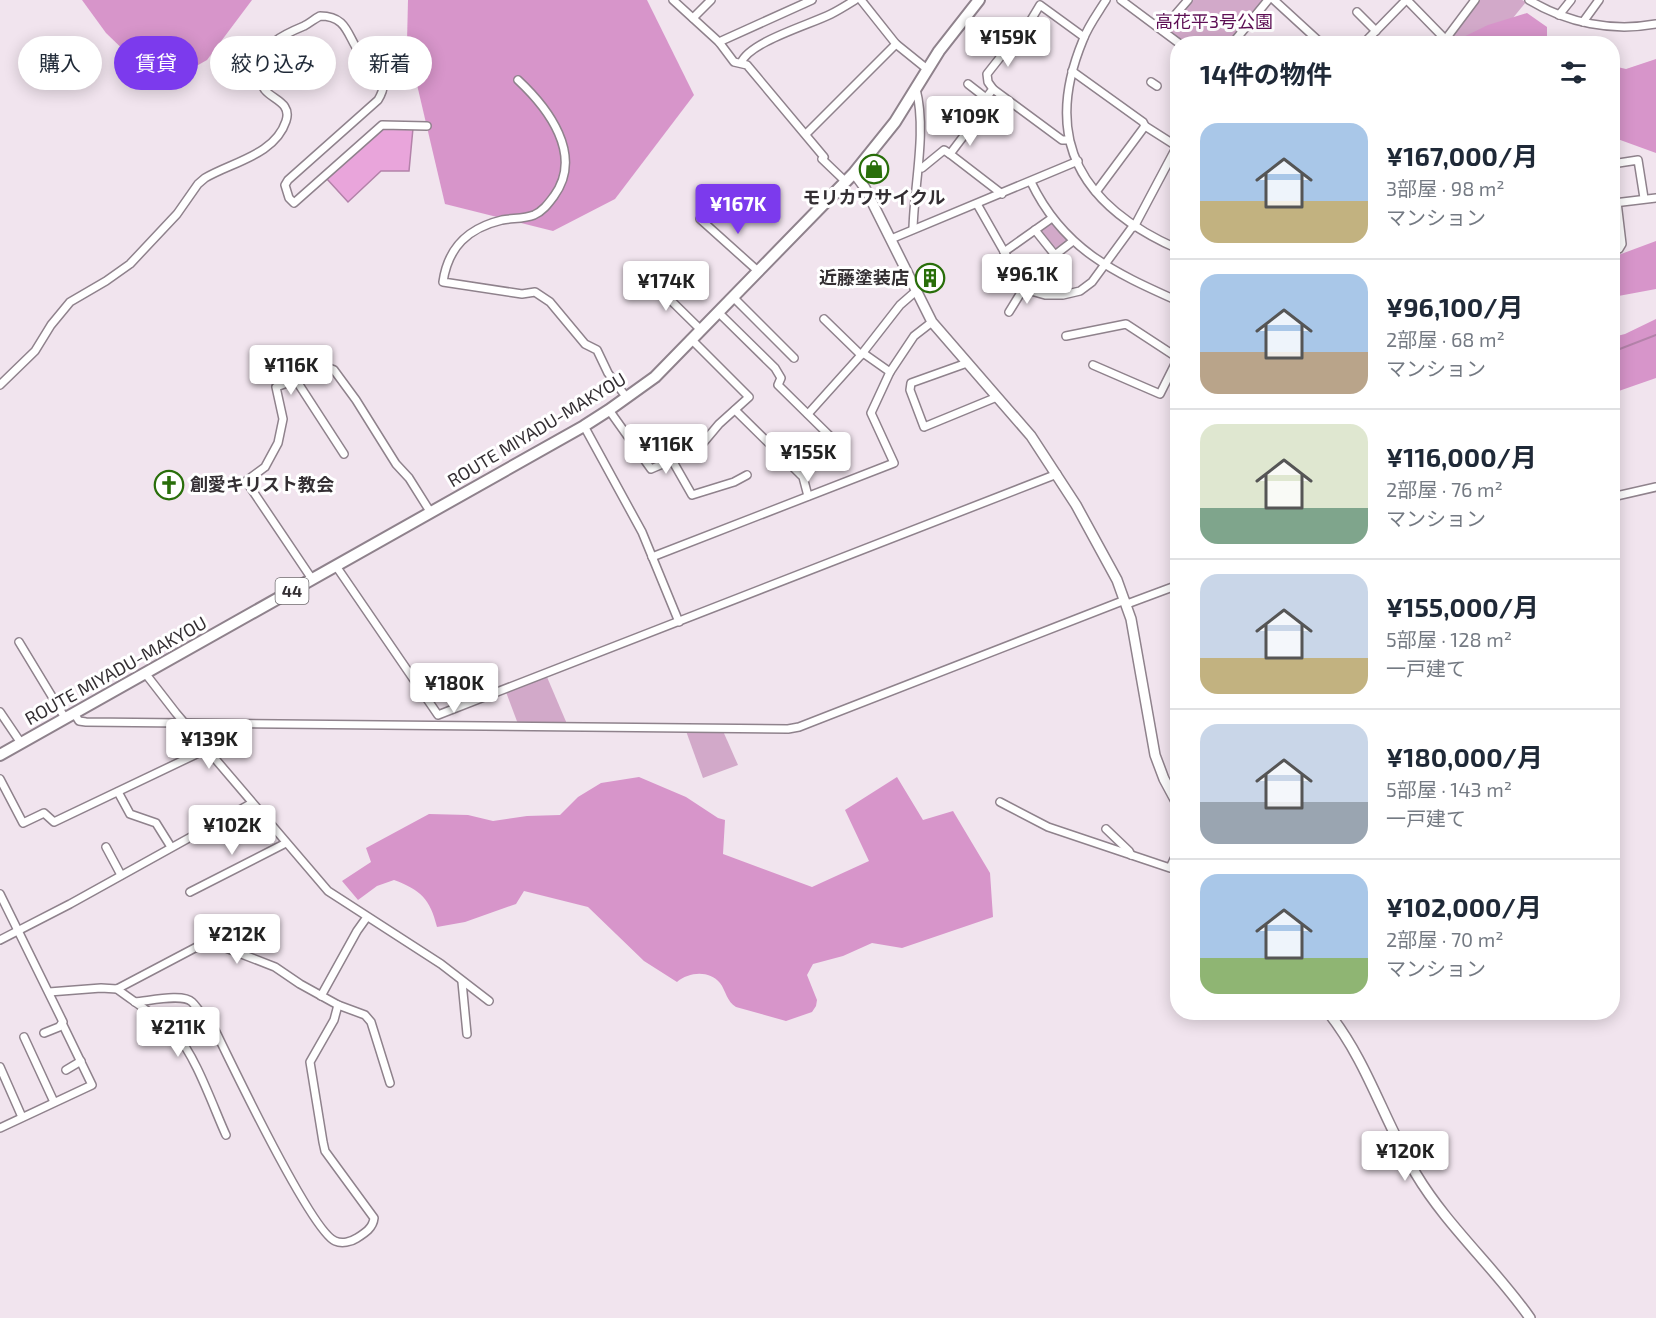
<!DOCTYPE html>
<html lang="ja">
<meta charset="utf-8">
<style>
body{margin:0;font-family:"Exo 2","Noto Sans JP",sans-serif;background:#f2f2f3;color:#1f2937;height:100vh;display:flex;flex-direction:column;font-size:22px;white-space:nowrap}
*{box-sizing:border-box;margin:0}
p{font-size:20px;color:#747a83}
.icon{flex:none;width:33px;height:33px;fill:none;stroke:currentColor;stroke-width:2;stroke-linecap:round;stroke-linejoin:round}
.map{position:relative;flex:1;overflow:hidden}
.details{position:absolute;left:1170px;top:36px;width:450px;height:984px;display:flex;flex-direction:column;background:#fff;border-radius:24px;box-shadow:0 3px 15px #0003}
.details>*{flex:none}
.banner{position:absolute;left:18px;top:36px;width:570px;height:54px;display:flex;gap:12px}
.price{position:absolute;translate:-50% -51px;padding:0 14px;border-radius:6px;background:#fff;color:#222;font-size:20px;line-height:39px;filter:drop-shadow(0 2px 3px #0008)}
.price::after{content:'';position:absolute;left:50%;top:36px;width:18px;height:14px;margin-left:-9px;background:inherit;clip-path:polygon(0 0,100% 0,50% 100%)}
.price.current{background:#7c3aed;color:#fff}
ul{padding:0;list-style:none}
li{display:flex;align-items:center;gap:18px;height:150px;padding:0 30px}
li+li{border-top:2px solid #e0e1e3}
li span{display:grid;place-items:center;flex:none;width:168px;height:120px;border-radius:18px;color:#555}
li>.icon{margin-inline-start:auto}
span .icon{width:72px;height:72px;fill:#fffc;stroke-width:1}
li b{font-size:26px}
h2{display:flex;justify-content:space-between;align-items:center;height:72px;padding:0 30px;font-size:26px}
.chip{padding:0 21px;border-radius:27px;background:#fff;box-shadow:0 3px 15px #0003;font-size:21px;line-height:54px}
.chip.current{background:#7c3aed;color:#fff}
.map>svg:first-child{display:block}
</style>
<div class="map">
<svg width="1656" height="1318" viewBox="0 0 1656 1318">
<rect width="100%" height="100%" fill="#f1e4ee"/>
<g fill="#d2a9c9">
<path d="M1190,0H1263L1227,43H1186L1165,29Z"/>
<path d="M1478,0H1522L1526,2L1508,24L1461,43L1445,44Z"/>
<path d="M1050,222L1053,223L1067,239L1068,243L1058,250L1054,249L1040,233L1041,229Z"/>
<path d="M547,677L567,724H518L506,692Z"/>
<path d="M686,731H723L738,765L703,778Z"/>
</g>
<g fill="#d795ca">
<path d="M82,0H252L207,60L161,86L106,33Z"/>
<path d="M408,0H647L694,95L615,199L553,231L445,204L407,42Z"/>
<path d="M1527,13L1547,27V40L1549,43H1451L1488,25Z"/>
<path d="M1656,59V153L1612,137L1613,66L1626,69Z"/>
<path d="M1656,241V289L1613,297V257Z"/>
<path d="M1656,319V378L1613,393V337L1625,334Z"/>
<path d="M639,777L686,797L718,818L725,820L723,854L812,887L869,861L845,810L897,777L923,820L953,811L990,873L993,917L902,948L872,943L843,956L813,964L807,975L817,1000L816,1006L812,1012L786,1021L736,1007C727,1002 726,991 720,983C709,970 689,972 677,982L644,961L588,907L524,891L516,904L465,922L437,927C430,899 421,890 394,880L377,886L358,900L342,881L371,862L366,848L429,814L468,815L493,821L527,816L560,815L578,797L601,783Z"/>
</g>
<path fill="#e9a5db" stroke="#b382a9" stroke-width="1.5" d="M382,127L413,128L409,171H381L348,202L327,179Z"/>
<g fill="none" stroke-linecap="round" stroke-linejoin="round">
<path stroke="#b382a9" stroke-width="2" d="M1612,352L1656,335"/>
<g stroke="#8f828c" stroke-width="10">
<g id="minor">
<path d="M673,0L719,42L734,62L747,65L824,157L822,159L845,181"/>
<path d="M861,0L896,44L927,69"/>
<path d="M1106,0C1098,13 1088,26 1083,40C1041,141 1083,207 1178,249"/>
<path d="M1121,0L1180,44"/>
<path d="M1274,0L1322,44"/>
<path d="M1407,0L1445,39"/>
<path d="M1529,0C1567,23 1612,32 1656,24"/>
<path d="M1357,12L1376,31"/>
<path d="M1559,15L1571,0"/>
<path d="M693,18L711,0"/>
<path d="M1583,22L1599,0"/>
<path d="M1162,30L1188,0"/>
<path d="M719,42L812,0"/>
<path d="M1232,44L1268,0"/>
<path d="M1363,44L1406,0"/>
<path d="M1442,44L1475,0"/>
<path d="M741,63C749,42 809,25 831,14C839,10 847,5 855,0"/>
<path d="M1072,71L1143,122L1145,126L1178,147"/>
<path d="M518,80C548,108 584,155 554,196C548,204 543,211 534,215C524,219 512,218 502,220C468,228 448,247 443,282L522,294L535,292L550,302L585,344L597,350L608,373L627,398"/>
<path d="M1151,82L1157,86"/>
<path d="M968,84L986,98"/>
<path d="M993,89L971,117L975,121L950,154L1002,194"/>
<path d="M806,134L896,44"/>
<path d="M1068,140H1062L993,89L988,82L987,74L1002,55L1016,45L1040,5L1084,37"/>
<path d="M1612,164L1638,160L1644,198"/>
<path d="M922,168L944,150L950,154"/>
<path d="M1031,182C1063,249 1113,272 1178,301"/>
<path d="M1096,192L1145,126"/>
<path d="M1614,203L1656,198"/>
<path d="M977,204L1022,283L1031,291L1045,295H1063L1080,291L1092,282L1133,226"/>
<path d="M700,219L759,272"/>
<path d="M1134,227L1177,146"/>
<path d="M913,229C914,185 927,131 916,89"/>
<path d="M1035,230L1055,255L1073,241"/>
<path d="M891,239L1078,161"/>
<path d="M1612,251L1619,249L1622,244L1617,202"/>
<path d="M1004,252L1052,218"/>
<path d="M647,277L701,330"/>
<path d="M733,297L794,358"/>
<path d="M1009,312L1025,286"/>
<path d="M719,313L775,368L781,378L778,385L839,445"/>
<path d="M824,319L861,355"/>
<path d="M1066,336L1126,324L1178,358"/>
<path d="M692,340L749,397L719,424L698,449L672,460L692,495L734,482L747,475"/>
<path d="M863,353L890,372L914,336L932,322"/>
<path d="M967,363L911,383L910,390L924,427L997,397"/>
<path d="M1093,365L1160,394L1178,358"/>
<path d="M296,380L344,454"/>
<path d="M0,385L35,351L51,325L70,302L106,281L130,264L177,214L198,184L205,178C232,162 275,155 286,121C292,103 273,100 265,90C260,83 259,76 261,68C268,41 280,36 304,26C310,23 314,19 320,16C347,16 347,35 359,52C371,68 394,74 378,100L288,180L285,185L289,198L294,203L382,125L427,126"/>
<path d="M609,410L651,469L672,460"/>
<path d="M735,410L803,477L808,496"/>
<path d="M808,414L861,355L900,305L916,291"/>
<path d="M584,426L642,532L679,622"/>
<path d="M1612,497L1656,487"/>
<path d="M652,557L894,463L871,413L890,372"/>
<path d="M336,566L438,715L1057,474"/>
<path d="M312,579L246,481L265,467L278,443L283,419L276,387L329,368L334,370L356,400L396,464L409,478L431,513"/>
<path d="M1127,604L1178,585"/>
<path d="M19,642L65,718"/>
<path d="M145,673L176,713L328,891L441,964L489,1001"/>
<path d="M0,712L21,743"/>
<path d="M74,713L79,721L86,722L788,729L799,727L1125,600"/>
<path d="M0,779L23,823L44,813L54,822L207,749"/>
<path d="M118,792L130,814L156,823L171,847"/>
<path d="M1000,802L1048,827L1170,868L1174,859L1178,857"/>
<path d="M1106,829L1129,851L1131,855"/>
<path d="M106,847L121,875"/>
<path d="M190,892L286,843"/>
<path d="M0,894L63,1022L59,1027L44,1033"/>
<path d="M0,940L70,904L252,803"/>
<path d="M462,982L467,1034"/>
<path d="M117,989C137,1004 159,1017 176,1035C195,1054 214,1109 226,1135"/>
<path d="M49,992L101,988L117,989L208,941L275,967L300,984L338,1005L365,1015L371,1022L390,1083"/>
<path d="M321,996L357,931L367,917"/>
<path d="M135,1002C149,1001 183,993 192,1002C200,1010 205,1021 214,1028C230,1061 311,1231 335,1241C342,1244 351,1242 357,1238C365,1233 373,1228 374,1218L325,1151L323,1142L310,1062L334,1020L338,1005"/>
<path d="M24,1037L54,1102"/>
<path d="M0,1067L22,1117"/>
<path d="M66,1070L81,1061"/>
<path d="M0,1128L92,1085L62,1023"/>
</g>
</g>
<g stroke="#8f828c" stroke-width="12">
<g id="secondary">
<path d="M854,173L865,188L932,322L1031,436L1076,505L1117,580L1131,619L1155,755L1164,779L1178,805"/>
<path d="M1328,1012C1369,1064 1383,1120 1416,1174C1447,1226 1495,1268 1530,1318"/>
</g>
</g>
<g stroke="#8f828c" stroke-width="14">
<path id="primary" d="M0,755L584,426L609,410L655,377L854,173L895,122L939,51L979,0"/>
</g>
<use href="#minor" stroke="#fff" stroke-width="7"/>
<use href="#secondary" stroke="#fff" stroke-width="9"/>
<use href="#primary" stroke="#fff" stroke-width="10"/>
</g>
<defs>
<g id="shop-ring" transform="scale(1.5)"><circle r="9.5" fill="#fff" stroke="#296e0a" stroke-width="1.5"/><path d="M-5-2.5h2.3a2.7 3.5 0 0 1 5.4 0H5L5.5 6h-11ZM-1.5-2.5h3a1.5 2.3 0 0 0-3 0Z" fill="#296e0a"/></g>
<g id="building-ring" transform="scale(1.5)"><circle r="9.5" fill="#fff" stroke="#296e0a" stroke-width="1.5"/><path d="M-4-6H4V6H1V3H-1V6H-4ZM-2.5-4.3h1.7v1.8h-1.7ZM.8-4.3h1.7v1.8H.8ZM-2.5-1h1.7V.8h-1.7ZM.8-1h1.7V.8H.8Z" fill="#296e0a"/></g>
<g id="church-ring" transform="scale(1.5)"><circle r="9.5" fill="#fff" stroke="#296e0a" stroke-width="1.5"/><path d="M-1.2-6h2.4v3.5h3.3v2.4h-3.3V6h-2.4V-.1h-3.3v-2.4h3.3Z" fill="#296e0a"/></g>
</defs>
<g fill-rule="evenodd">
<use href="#shop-ring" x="874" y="169"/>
<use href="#building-ring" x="930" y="278"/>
<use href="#church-ring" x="169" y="485"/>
</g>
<g text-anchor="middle" stroke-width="6" stroke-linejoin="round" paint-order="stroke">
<rect fill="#fff" stroke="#716d70" stroke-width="1.5" x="275.5" y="578" width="33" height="26" rx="4.5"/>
<g font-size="16" font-weight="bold" fill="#342f33">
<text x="292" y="597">44</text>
</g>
<g font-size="18" fill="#5d0e54" stroke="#fff">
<text x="1214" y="28">高花平3号公園</text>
</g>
<g font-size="18" font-weight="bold" fill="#342f33" stroke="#fff">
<text x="874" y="204">モリカワサイクル</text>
<text x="909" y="284" text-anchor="end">近藤塗装店</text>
<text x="190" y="491" text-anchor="start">創愛キリスト教会</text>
</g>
<g font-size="18" fill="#342f33" stroke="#fff">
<text transform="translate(537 430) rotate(-31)" y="6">ROUTE MIYADU-MAKYOU</text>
<text transform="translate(116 671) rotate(-29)" y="6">ROUTE MIYADU-MAKYOU</text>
</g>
</g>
</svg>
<b class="price" style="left:1008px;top:68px">¥159K</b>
<b class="price" style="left:970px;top:147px">¥109K</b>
<b class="price current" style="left:738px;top:235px">¥167K</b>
<b class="price" style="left:1027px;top:305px">¥96.1K</b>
<b class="price" style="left:666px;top:312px">¥174K</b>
<b class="price" style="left:291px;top:396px">¥116K</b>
<b class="price" style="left:666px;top:475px">¥116K</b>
<b class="price" style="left:808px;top:483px">¥155K</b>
<b class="price" style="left:454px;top:714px">¥180K</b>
<b class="price" style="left:209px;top:770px">¥139K</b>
<b class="price" style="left:232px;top:856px">¥102K</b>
<b class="price" style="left:237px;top:965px">¥212K</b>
<b class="price" style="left:178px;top:1058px">¥211K</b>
<b class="price" style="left:1405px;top:1182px">¥120K</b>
<div class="banner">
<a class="chip">購入</a>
<a class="chip current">賃貸</a>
<a class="chip">絞り込み</a>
<a class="chip">新着</a>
</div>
<section class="details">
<h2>14件の物件<svg class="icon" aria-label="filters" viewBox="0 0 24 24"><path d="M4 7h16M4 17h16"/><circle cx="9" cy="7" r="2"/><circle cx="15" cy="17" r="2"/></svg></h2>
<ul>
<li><span style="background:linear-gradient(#a9c7e8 65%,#c2b280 0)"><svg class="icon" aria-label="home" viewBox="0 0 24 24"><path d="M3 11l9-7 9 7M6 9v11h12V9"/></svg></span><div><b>¥167,000/月</b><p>3部屋 · 98 m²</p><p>マンション</p></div></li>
<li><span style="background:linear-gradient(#a9c7e8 65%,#b9a48a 0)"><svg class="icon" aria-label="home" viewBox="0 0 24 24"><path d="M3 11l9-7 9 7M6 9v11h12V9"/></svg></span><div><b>¥96,100/月</b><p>2部屋 · 68 m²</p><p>マンション</p></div></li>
<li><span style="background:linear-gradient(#dfe7d0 70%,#7fa58c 0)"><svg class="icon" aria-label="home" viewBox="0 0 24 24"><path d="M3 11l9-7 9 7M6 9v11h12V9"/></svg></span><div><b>¥116,000/月</b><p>2部屋 · 76 m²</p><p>マンション</p></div></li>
<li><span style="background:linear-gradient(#c9d6e8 70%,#c2b280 0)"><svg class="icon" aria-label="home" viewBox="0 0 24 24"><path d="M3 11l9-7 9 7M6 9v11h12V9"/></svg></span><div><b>¥155,000/月</b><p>5部屋 · 128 m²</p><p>一戸建て</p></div></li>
<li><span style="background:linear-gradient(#c9d6e8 65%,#9aa5b1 0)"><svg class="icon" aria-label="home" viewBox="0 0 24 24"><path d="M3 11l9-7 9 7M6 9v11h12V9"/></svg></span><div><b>¥180,000/月</b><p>5部屋 · 143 m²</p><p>一戸建て</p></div></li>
<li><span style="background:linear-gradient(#a9c7e8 70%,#8fb573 0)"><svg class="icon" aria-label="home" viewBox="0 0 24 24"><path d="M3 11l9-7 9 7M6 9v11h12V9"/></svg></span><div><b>¥102,000/月</b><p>2部屋 · 70 m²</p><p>マンション</p></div></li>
</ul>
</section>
</div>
